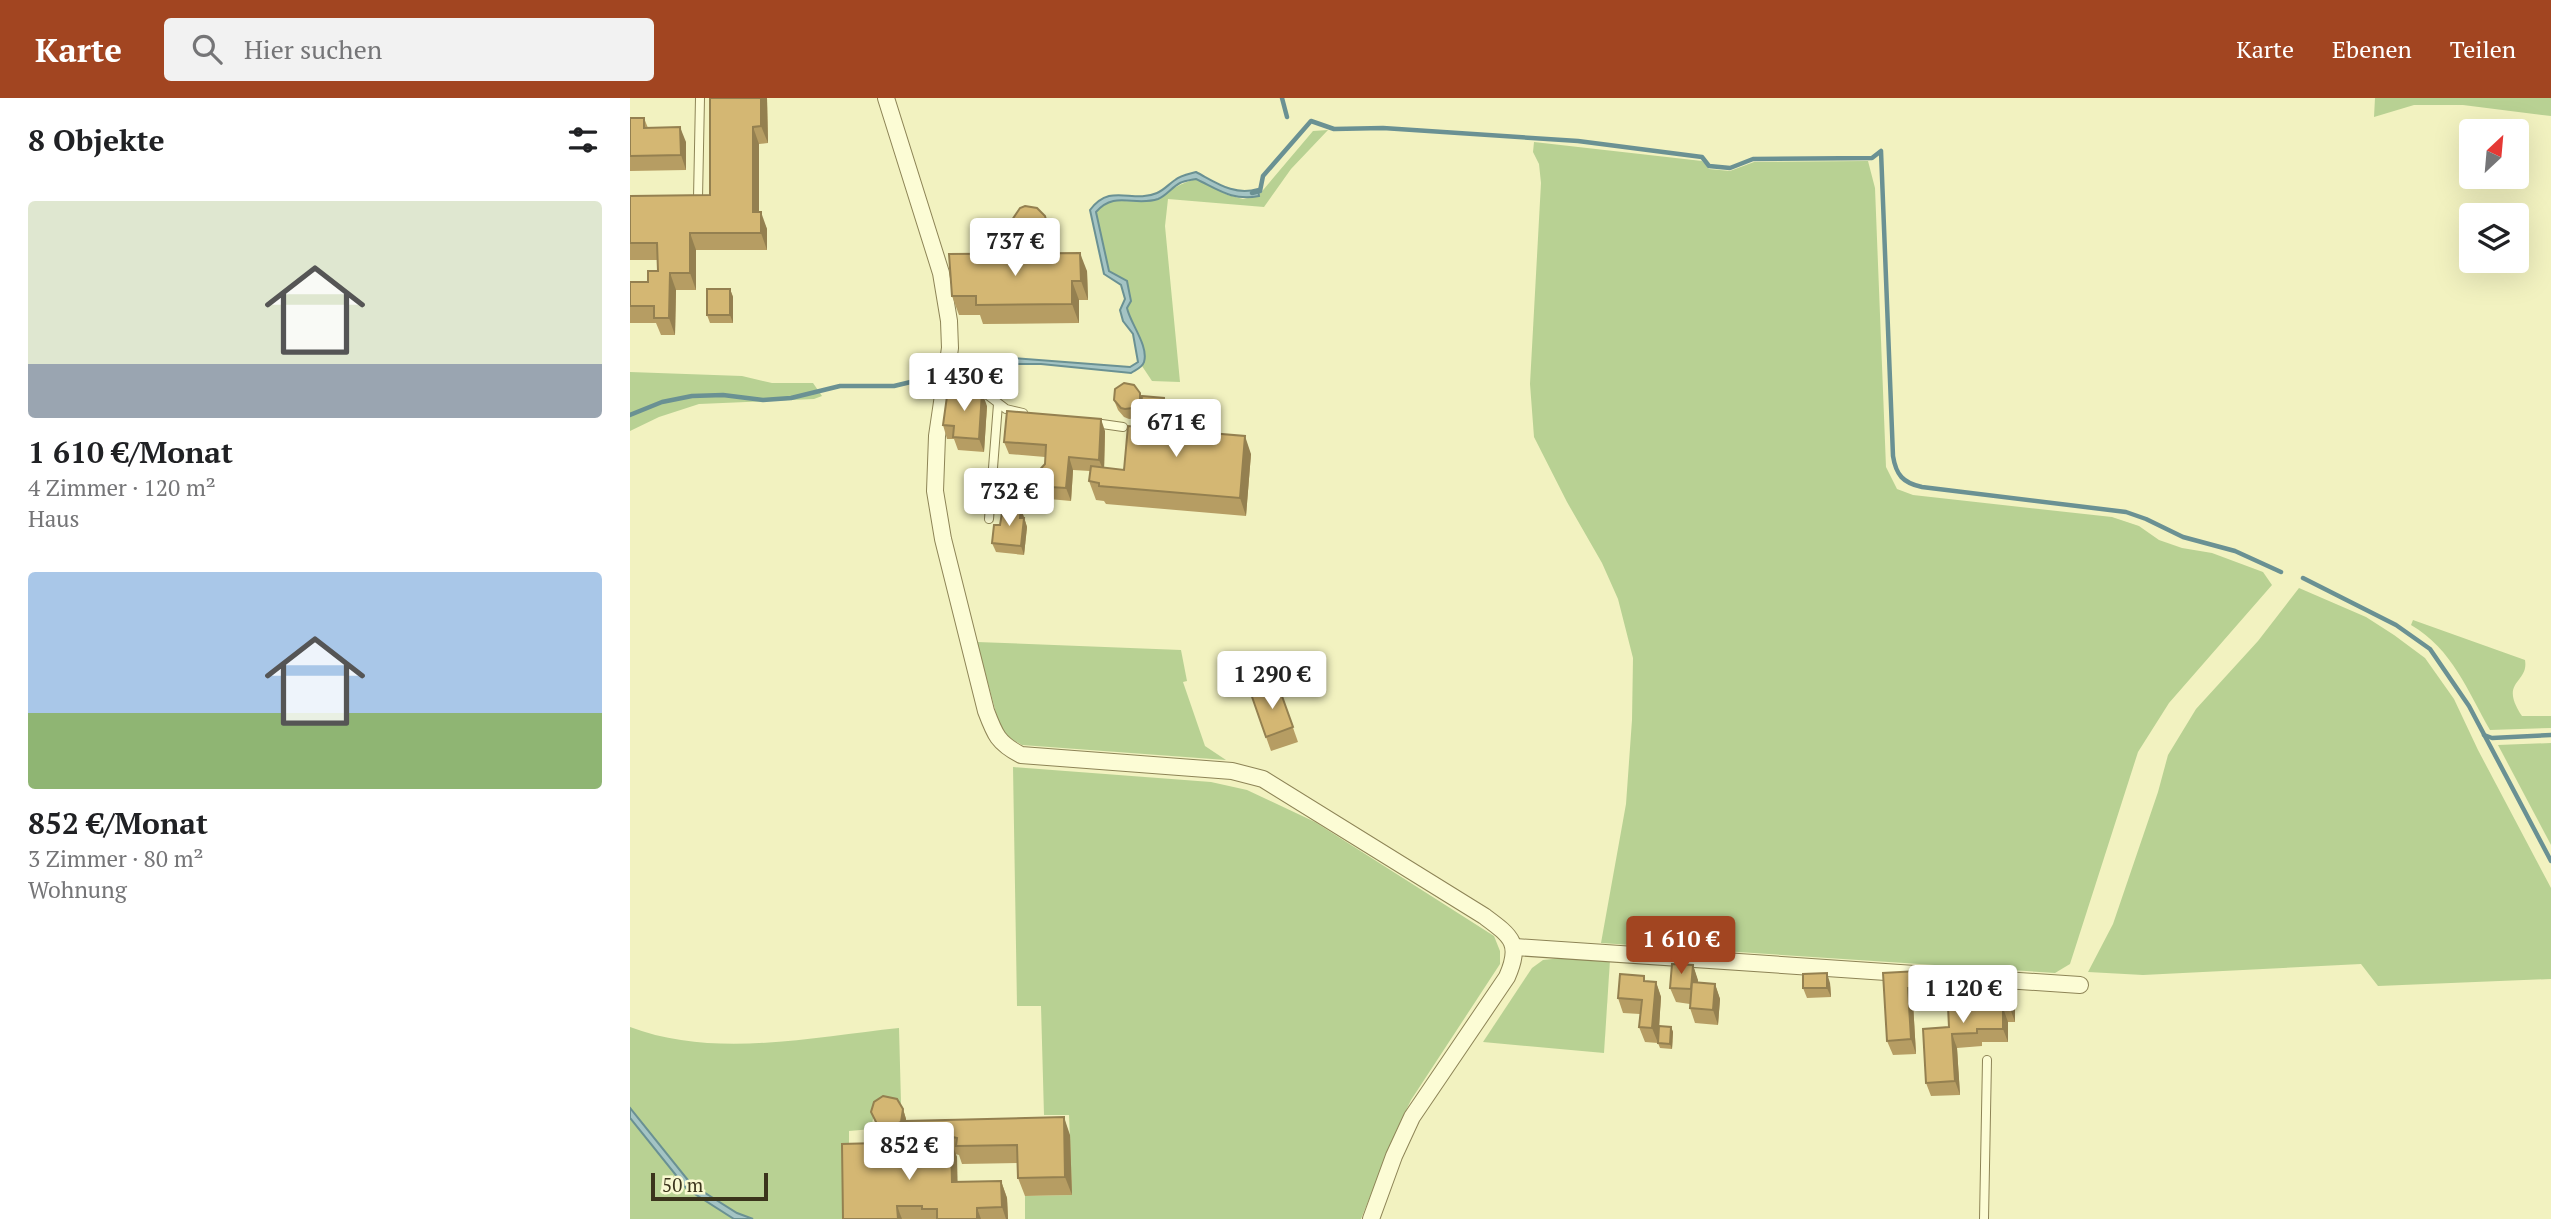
<!DOCTYPE html>
<html lang="de">
<meta charset="utf-8">
<style>
body{margin:0;font-family:"PT Serif",serif;background:#f2f2f2;color:#202124;height:100vh;display:flex;flex-direction:column;font-size:26px;white-space:nowrap}
*{box-sizing:border-box;margin:0}
p{font-size:23px;color:#757577}
.icon{flex:none;width:38px;height:38px;fill:none;stroke:currentColor;stroke-width:2;stroke-linecap:round;stroke-linejoin:round}
.map{position:relative;flex:1;overflow:hidden}
.details{display:flex;flex-direction:column;background:#fff;width:630px}
.details>*{flex:none}
.needle{width:46px;rotate:26deg}
.controls{position:absolute;left:1829px;top:21px;display:grid;gap:14px}
.controls a{display:grid;place-items:center;width:70px;height:70px;border-radius:7px;background:#fff;box-shadow:0 7px 28px #0002;font-size:35px}
.scale{position:absolute;left:21px;bottom:18px;width:117px;box-sizing:border-box;padding-left:7px;border:4px solid #3b341c;border-top:0;font-size:19px;line-height:24px;white-space:nowrap;color:#3b341c;-webkit-text-stroke:5px #f9f9d1;paint-order:stroke}
.price{position:absolute;translate:-50% -60px;padding:0 16px;border-radius:7px;background:#fff;color:#222;font-size:23px;line-height:46px;filter:drop-shadow(0 2px 4px #0008)}
.price::after{content:'';position:absolute;left:50%;top:42px;width:21px;height:16px;margin-left:-10px;background:inherit;clip-path:polygon(0 0,100% 0,50% 100%)}
.price.active{background:#a24521;color:#fff}
ul{padding:0;list-style:none}
li{display:grid;align-content:center;gap:14px;height:371px;padding:0 28px}
li span{display:grid;place-items:center;height:217px;border-radius:7px;color:#555}
li>.icon{margin-inline-start:auto}
span .icon{width:126px;height:126px;fill:#fffc;stroke-width:1}
li b{font-size:30px}
h2{display:flex;justify-content:space-between;align-items:center;height:84px;padding:0 28px;font-size:30px}
header{display:flex;align-items:center;gap:42px;box-sizing:border-box;height:98px;padding:0 35px;background:#a24521;color:#fff}
header strong{font-size:33px}
nav{display:flex;gap:38px;margin-inline-start:auto;font-size:24px}
.search{width:490px;height:63px;background:#f2f2f2;display:flex;align-items:center;gap:18px;box-sizing:border-box;padding:0 24px;border-radius:7px;color:#757577;font-size:26px}
main{display:flex;flex:1;min-height:0}
.map>svg:first-child{display:block}
</style>
<header>
<strong>Karte</strong>
<div class="search"><svg class="icon" aria-label="search" viewBox="0 0 24 24"><circle cx="10" cy="10" r="6"/><path d="M15 15l6 6"/></svg>Hier suchen</div>
<nav><a>Karte</a><a>Ebenen</a><a>Teilen</a></nav>
</header>
<main>
<section class="details">
<h2>8 Objekte<svg class="icon" aria-label="filters" viewBox="0 0 24 24"><path d="M4 7h16M4 17h16"/><circle cx="9" cy="7" r="2"/><circle cx="15" cy="17" r="2"/></svg></h2>
<ul>
<li><span style="background:linear-gradient(#dfe7d0 75%,#9aa5b1 0)"><svg class="icon" aria-label="home" viewBox="0 0 24 24"><path d="M3 11l9-7 9 7M6 9v11h12V9"/></svg></span><div><b>1 610 €/Monat</b><p>4 Zimmer · 120 m²</p><p>Haus</p></div></li>
<li><span style="background:linear-gradient(#a9c7e8 65%,#8fb573 0)"><svg class="icon" aria-label="home" viewBox="0 0 24 24"><path d="M3 11l9-7 9 7M6 9v11h12V9"/></svg></span><div><b>852 €/Monat</b><p>3 Zimmer · 80 m²</p><p>Wohnung</p></div></li>
</ul>
</section>
<div class="map">
<svg width="1921" height="1121" viewBox="0 0 1921 1121">
<rect width="100%" height="100%" fill="#f2f2c0"/>
<g fill="#b8d193">
<path d="M1745,0H1921V18L1833,7H1784L1744,19Z"/>
<path d="M698,32L661,71L634,109L538,101L535,128L550,284L522,283L512,268C521,249 500,228 496,210L501,203L497,184L479,174L466,114C481,97 489,105 508,103C529,101 546,86 566,81L598,97L613,101L628,98L683,33Z"/>
<path d="M904,44L1072,63L1079,71L1100,73L1124,64L1238,63L1245,90L1256,369L1267,391L1283,397L1482,419L1509,428L1529,442L1552,450L1582,455L1633,474L1642,487L1539,605L1508,654L1440,866L1425,875L971,845L996,706L1002,622L1003,560L988,501L972,465L937,404L904,339L900,286L911,85L909,66L903,54Z"/>
<path d="M0,274L112,278L142,285H183L192,298L184,301L69,306L29,319L0,333Z"/>
<path d="M1669,490L1736,519L1764,537L1795,560L1824,601L1848,652L1921,790V881L1748,888L1731,866L1513,877L1458,874L1483,826L1528,694L1538,657L1566,611L1628,543Z"/>
<path d="M1783,522L1895,562C1899,586 1868,582 1892,618H1921V630L1860,632C1837,592 1823,552 1781,527Z"/>
<path d="M347,544L551,552L557,583L553,584L575,648L596,662L392,647L380,640L370,630Z"/>
<path d="M1921,645V747L1868,647Z"/>
<path d="M383,669L581,684L617,692L685,724L864,838L870,853V866L781,1002L767,1031L731,1121H395V1098L442,1097L439,1017H414L411,908H387Z"/>
<path d="M931,860L980,862L974,955L853,944L902,870L913,862Z"/>
<path d="M0,929C85,961 182,939 269,930L271,1005C251,1002 242,1012 242,1031L219,1033V1121H123L107,1115L61,1086L0,1010Z"/>
<path d="M0,1020L57,1091L104,1121H0Z"/>
</g>
<g fill="#a4c4c4" stroke="#6a9193" stroke-width="2">
<path d="M566,74C587,85 604,98 628,91L629,98C602,103 589,92 566,81C561,82 554,83 550,85C542,89 536,98 528,101C504,109 485,92 466,114L479,173L497,183L501,203L497,210C500,225 519,248 514,264C512,270 505,272 501,275L411,266H383L363,269L336,282L334,277L361,264L383,260L500,269L508,264L503,236L493,223L490,212L495,201L491,187L474,176L460,112C481,84 502,106 527,95C534,92 539,86 545,82C551,77 559,76 566,74Z"/>
<path d="M0,1010L61,1086L107,1115L123,1121H104L57,1091L0,1020Z"/>
</g>
<g fill="none" stroke-linecap="round" stroke-linejoin="round">
<g stroke="#6a9193" stroke-width="4.5">
<path d="M652,0L657,19"/>
<path d="M622,95L630,93L633,78L681,23L704,31L753,30L948,43L1072,59L1079,68L1100,70L1123,61L1242,60L1251,53L1263,358C1266,377 1273,385 1292,389L1496,414L1516,421L1553,439L1605,453L1651,474"/>
<path d="M0,317L32,304L62,298L93,297L133,302L161,300L210,288H264L289,282L300,277"/>
<path d="M1673,480L1766,527L1800,551L1839,608L1921,763"/>
<path d="M1854,637L1862,640L1921,637"/>
</g>
<g stroke="#8d8456" stroke-width="10">
<g id="lane">
<path d="M68,100L70,0"/>
<path d="M315,291H339L355,295L376,311L393,315"/>
<path d="M465,325L493,329"/>
<path d="M359,421L368,306"/>
<path d="M1354,1121L1357,962"/>
</g>
</g>
<g stroke="#8d8456" stroke-width="18">
<g id="street">
<path d="M256,0L311,175L319,223L320,250L307,338L305,393L313,441L356,613C365,637 368,645 391,657L602,673L633,681L854,818C881,838 892,845 877,879L782,1019L764,1058L741,1121"/>
<path d="M885,849L1450,887"/>
</g>
</g>
<use href="#lane" stroke="#fcfcd5" stroke-width="8"/>
<use href="#street" stroke="#fcfcd5" stroke-width="16"/>
</g>
<g fill="#b69d63">
<path d="M80,0H137L138,45L129,46V114L137,131V152H66V192H46L45,237H31L26,225H0V184H18L28,173L27,162H0V98L80,97Z"/>
<path d="M0,20H14L18,30L56,44V72L0,73Z"/>
<path d="M415,118L421,132L423,144L421,151L417,155L457,173L458,202H449V225L353,226L350,217H329L322,198L392,155L389,153L384,139Z"/>
<path d="M100,191L103,199V225H80L77,217Z"/>
<path d="M511,299L534,300L541,318L540,331L621,356L616,418L476,406L474,403L466,402L459,383L460,373L443,372L441,403L408,400L403,388L415,366V359L379,356L374,344L475,333L474,370L494,372L509,329V320L499,321L494,319L488,312L484,302Z"/>
<path d="M357,308L354,354L328,352L324,341H317L313,327Z"/>
<path d="M391,410L397,429L394,457L366,454L362,445L370,427Z"/>
<path d="M648,587L668,644L641,653L636,639Z"/>
<path d="M1063,867L1068,884L1085,886L1090,901L1088,927L1065,925L1060,910V906L1046,904L1040,890Z"/>
<path d="M1288,873L1294,888L1295,904L1283,905L1286,956L1263,957L1257,943L1253,875Z"/>
<path d="M1016,883L1026,884L1031,899L1028,945L1015,944L1009,929L1010,916L993,915L988,900Z"/>
<path d="M1200,885L1201,899L1177,900L1173,890Z"/>
<path d="M1385,901V924H1378V944H1352V948L1327,950L1330,997L1301,998L1296,985L1319,929Z"/>
<path d="M1041,929L1043,934L1042,951L1030,950L1028,945Z"/>
<path d="M273,1011L276,1021V1023L440,1037L442,1097L395,1098L388,1080V1065L332,1066L329,1057L325,1056L327,1059V1084L371,1083L377,1100L378,1121H213L281,1044L275,1029V1034L262,1040L251,1036L241,1014Z"/>
</g>
<g fill="#948050">
<path d="M131,0H137L138,45L131,28Z"/>
<path d="M50,29L56,44V72L51,57Z"/>
<path d="M123,29L129,46V131L123,114Z"/>
<path d="M131,114L137,131V152L131,135Z"/>
<path d="M415,118L421,132L423,144L421,151L406,168L401,154Z"/>
<path d="M60,135L66,152V192L60,175Z"/>
<path d="M450,155L457,173L458,202L451,183Z"/>
<path d="M40,175L46,192L45,237L39,220Z"/>
<path d="M442,183L449,202V225L442,206Z"/>
<path d="M100,191L103,199V225L100,217Z"/>
<path d="M352,294L357,308L354,354L349,341Z"/>
<path d="M534,300L541,318L538,349L532,331Z"/>
<path d="M471,321L475,333L474,374L469,362Z"/>
<path d="M615,338L621,356L616,418L610,400Z"/>
<path d="M439,359L443,372L441,403L436,390Z"/>
<path d="M391,410L397,429L394,457L391,448L390,420Z"/>
<path d="M1063,867L1068,882L1066,906L1061,891Z"/>
<path d="M1288,873L1294,888L1295,904L1289,890Z"/>
<path d="M1197,875L1200,885L1201,899L1197,890Z"/>
<path d="M1026,884L1031,899L1028,945L1022,930Z"/>
<path d="M1085,886L1090,901L1088,927L1083,912Z"/>
<path d="M1380,887L1385,901V924L1380,910Z"/>
<path d="M1278,890L1283,905L1286,956L1281,941Z"/>
<path d="M1373,910L1378,924V944L1373,931Z"/>
<path d="M1041,929L1043,934L1042,951L1040,946Z"/>
<path d="M1322,936L1327,950L1330,997L1325,983Z"/>
<path d="M273,1011L276,1021V1027H274L275,1034L271,1024Z"/>
<path d="M434,1019L440,1037L442,1097L435,1079Z"/>
<path d="M321,1043L327,1059L328,1101L322,1084Z"/>
<path d="M371,1083L377,1100L378,1121H376L372,1109Z"/>
<path d="M267,1108L272,1121H268Z"/>
<path d="M347,1110L351,1121H347Z"/>
</g>
<g fill="#d4b773" stroke="#948050" stroke-width="2">
<path d="M80,0H131V28L123,29V114H131V135H60V175H40L39,220H24V208H0V184H18V173H28L27,145H0V98L80,97Z"/>
<path d="M0,20H14V30L50,29L51,57L0,58Z"/>
<path d="M395,108L407,110L415,118L418,129L416,136L401,154L384,139L380,125L390,110Z"/>
<path d="M450,155L451,183H442V206L346,207V198H322L319,156Z"/>
<rect x="77" y="191" width="23" height="26"/>
<path d="M494,285L504,287L510,295V309L495,311L491,310L484,302L485,291Z"/>
<path d="M318,291L352,294L349,341L323,339L324,328L313,327Z"/>
<path d="M512,298L534,300L532,331L615,338L610,400L469,388V385L459,383L461,368L494,372L498,328L509,329Z"/>
<path d="M377,313L471,321L469,362L439,359L436,390L403,388L404,378L415,366L416,347L374,344Z"/>
<path d="M373,409L391,410L390,420H394L391,448L362,445L364,427H370Z"/>
<path d="M648,587L663,629L636,639L621,596Z"/>
<path d="M1042,866L1063,867L1061,891L1040,890Z"/>
<path d="M1288,873L1289,890H1278L1281,941L1257,943L1253,875Z"/>
<path d="M1197,875V890H1173V876Z"/>
<path d="M990,876L1014,878V883L1026,884L1022,930L1009,929L1012,902L988,900Z"/>
<path d="M1062,884L1085,886L1083,912L1060,910Z"/>
<path d="M1380,887V910H1373V931H1347V935L1322,936L1325,983L1296,985L1293,931L1319,929L1317,889Z"/>
<path d="M1029,928L1041,929L1040,946L1028,945Z"/>
<path d="M253,998L267,1001L273,1011L271,1024L258,1030L247,1026L241,1014L244,1004Z"/>
<path d="M434,1019L435,1079L388,1080L387,1047L326,1048L327,1040L274,1027L275,1023Z"/>
<path d="M321,1043L322,1084L371,1083L372,1109L347,1110V1121H307V1111H292V1108H267L268,1121H213L212,1046Z"/>
</g>
</svg>
<div class="controls">
<a><svg class="needle" viewBox="-14 -14 28 28"><path d="M0-13l5 13h-10z" fill="#e53935"/><path d="M0 13l5-13h-10z" fill="#757577"/></svg></a>
<a><svg class="icon" aria-label="layers" viewBox="0 0 24 24"><path d="M12 4l9 5-9 5-9-5zM3 14l9 5 9-5"/></svg></a>
</div>
<div class="scale">50 m</div>
<b class="price" style="left:385px;top:180px">737 €</b>
<b class="price" style="left:334px;top:315px">1 430 €</b>
<b class="price" style="left:546px;top:361px">671 €</b>
<b class="price" style="left:379px;top:430px">732 €</b>
<b class="price" style="left:642px;top:613px">1 290 €</b>
<b class="price active" style="left:1051px;top:878px">1 610 €</b>
<b class="price" style="left:1333px;top:927px">1 120 €</b>
<b class="price" style="left:279px;top:1084px">852 €</b>
</div>
</main>
